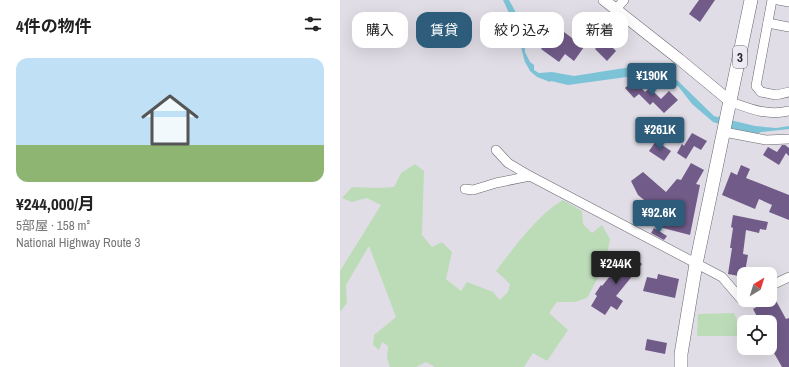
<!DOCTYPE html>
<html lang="ja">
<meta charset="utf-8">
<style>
body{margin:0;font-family:"Archivo Narrow","Noto Sans JP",sans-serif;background:#f6f6f6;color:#222;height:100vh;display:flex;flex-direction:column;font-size:15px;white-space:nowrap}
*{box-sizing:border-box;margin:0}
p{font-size:13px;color:#767676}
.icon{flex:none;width:22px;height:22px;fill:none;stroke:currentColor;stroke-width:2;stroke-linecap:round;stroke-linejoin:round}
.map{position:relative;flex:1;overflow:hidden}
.drawer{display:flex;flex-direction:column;background:#fff;width:340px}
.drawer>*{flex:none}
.guide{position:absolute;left:12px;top:12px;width:377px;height:36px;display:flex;gap:8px}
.needle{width:26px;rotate:38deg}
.fabs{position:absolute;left:397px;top:267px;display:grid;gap:8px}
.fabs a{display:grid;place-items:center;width:40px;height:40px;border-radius:8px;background:#fff;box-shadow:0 4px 16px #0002;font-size:20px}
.price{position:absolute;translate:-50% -34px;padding:0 9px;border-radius:4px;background:#2e5d7c;color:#fff;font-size:13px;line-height:26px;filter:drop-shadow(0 1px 2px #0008)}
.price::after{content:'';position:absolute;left:50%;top:24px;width:12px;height:9px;margin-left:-6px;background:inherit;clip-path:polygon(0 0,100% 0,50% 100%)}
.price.selected{background:#222;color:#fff}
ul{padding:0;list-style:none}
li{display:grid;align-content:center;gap:8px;height:212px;padding:0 16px}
li span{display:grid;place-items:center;height:124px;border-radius:12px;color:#555}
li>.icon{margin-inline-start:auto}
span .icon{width:72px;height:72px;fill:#fffc;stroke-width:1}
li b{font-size:17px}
h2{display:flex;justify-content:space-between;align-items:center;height:48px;padding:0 16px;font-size:17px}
.tag{padding:0 14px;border-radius:12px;background:#fff;box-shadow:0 4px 16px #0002;font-size:14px;line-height:36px}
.tag.selected{background:#2e5d7c;color:#fff}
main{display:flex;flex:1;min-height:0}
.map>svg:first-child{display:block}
</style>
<main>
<section class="drawer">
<h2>4件の物件<svg class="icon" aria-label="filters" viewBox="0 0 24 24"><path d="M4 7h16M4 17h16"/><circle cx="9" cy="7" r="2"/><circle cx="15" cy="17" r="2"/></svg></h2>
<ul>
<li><span style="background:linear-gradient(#bfe0f5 70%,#8fb573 0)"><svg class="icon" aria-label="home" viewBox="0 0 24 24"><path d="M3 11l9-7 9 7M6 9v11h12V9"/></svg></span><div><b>¥244,000/月</b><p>5部屋 · 158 m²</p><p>National Highway Route 3</p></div></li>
</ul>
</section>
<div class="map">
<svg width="449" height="367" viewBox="0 0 449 367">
<rect width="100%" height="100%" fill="#e1dde6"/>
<g fill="#bcdcb8">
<path d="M75,164L84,171L82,235L92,247L102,242L112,252L106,279L121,291L127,282L153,292L160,300L168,292L170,284L156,271C173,249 198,214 223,200L242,211L243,224L252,233L262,225L270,239L265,265L247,298L235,302H217L209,313L228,330L207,361L193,353L184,367H95L86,362L76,367H50L47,358L48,346L42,342L39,350L33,345L34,335L56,317L29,246L6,285L7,303L0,312V271L41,205L27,198L12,202L2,198L12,187L37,188L54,187L61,173Z"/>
<path d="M394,313L401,329L400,336H357L358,314Z"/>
</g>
<path fill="#7dc3d7" d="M163,0H169L180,20L185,42V52L190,62L194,65V70L199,73L212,72L234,76L291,67L313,68L338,81L374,116L415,126L436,128L449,126V129L421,132L417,134L398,130L373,122L352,104L338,86L310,78L294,76L228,85L211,81L210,82L197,77L190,71L185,62L175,26Z"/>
<g fill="#715b89">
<path d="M359,0H375L360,22L349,14Z"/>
<path d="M220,29L244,47L234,61L225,54L219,62L201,49L205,44L208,45Z"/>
<path d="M264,39L276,51L267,61L255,49Z"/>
<path d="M294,80L305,92L310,88L321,99L329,91L338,100L324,113L313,102L310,105L299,94L294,98L285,88Z"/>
<path d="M352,133L367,141L361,150L354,146L346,159L337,153L342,144L344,146Z"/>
<path d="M316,141L331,151L324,161L309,151Z"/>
<path d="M442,145H445L449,148V156L446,153L439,165L423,155L428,147L437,152Z"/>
<path d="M351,163L364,170L356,184L360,185L350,235L315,226L317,223L309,204L298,195L291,181L303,172L326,192L337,179L341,180Z"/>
<path d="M401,165L410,169L406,178L449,195V220L429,212L432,205L419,199L415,209L382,195L391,172L397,175Z"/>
<path d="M393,215L428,222L426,230L420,229L419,233L406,230L403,254L408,255L404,277L388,274L392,248H390L393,228L391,227Z"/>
<path d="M314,228L327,236L324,240L311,233Z"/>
<path d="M289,253L302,264L276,296L283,301L277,310L271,306L265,315L251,306L257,296L255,294L261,285L262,286Z"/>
<path d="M318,274L339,279L335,298L303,291L307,277L317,279Z"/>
<path d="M434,297L446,319L449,318V367H442L430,346V322H420L413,309Z"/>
<path d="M307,339L327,343L325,354L305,350Z"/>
</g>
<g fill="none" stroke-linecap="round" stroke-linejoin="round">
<g stroke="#69666e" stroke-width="10">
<g id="minor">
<path d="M432,0L416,86L421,92L436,95L449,92"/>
<path d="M438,0L449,2"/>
<path d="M276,9L284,0"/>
<path d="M428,23L449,27"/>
<path d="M391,102C411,109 427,116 449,111"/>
<path d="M384,132L426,140L449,139"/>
<path d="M156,150L168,163L190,176"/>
<path d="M125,189L133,190L156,183L190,176L382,277L401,299H404"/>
<path d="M430,286L449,277"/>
</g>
</g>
<g stroke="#69666e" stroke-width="12">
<path id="major" d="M264,0L339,59L391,102"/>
</g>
<g stroke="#69666e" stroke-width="14">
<path id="highway" d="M341,367V354L356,264L411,0"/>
</g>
<use href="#minor" stroke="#fff" stroke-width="9"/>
<use href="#major" stroke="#fff" stroke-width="11"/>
<use href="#highway" stroke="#fff" stroke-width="13"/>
</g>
<g text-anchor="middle" stroke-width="4" stroke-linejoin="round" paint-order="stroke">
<rect fill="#eeeaf4" stroke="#5e5d62" stroke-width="1" x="393" y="46" width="14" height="22" rx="3"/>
<g font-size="13" font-weight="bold" fill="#212023">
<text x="400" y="62">3</text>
</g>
</g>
</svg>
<div class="fabs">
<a><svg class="needle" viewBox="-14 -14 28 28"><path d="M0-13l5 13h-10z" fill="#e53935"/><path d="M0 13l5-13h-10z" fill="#767676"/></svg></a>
<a><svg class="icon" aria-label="locate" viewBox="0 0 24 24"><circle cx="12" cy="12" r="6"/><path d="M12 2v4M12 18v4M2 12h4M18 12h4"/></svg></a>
</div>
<b class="price" style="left:312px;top:97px">¥190K</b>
<b class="price" style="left:320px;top:151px">¥261K</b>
<b class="price" style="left:319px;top:234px">¥92.6K</b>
<b class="price selected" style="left:276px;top:285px">¥244K</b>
<div class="guide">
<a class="tag">購入</a>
<a class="tag selected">賃貸</a>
<a class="tag">絞り込み</a>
<a class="tag">新着</a>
</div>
</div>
</main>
